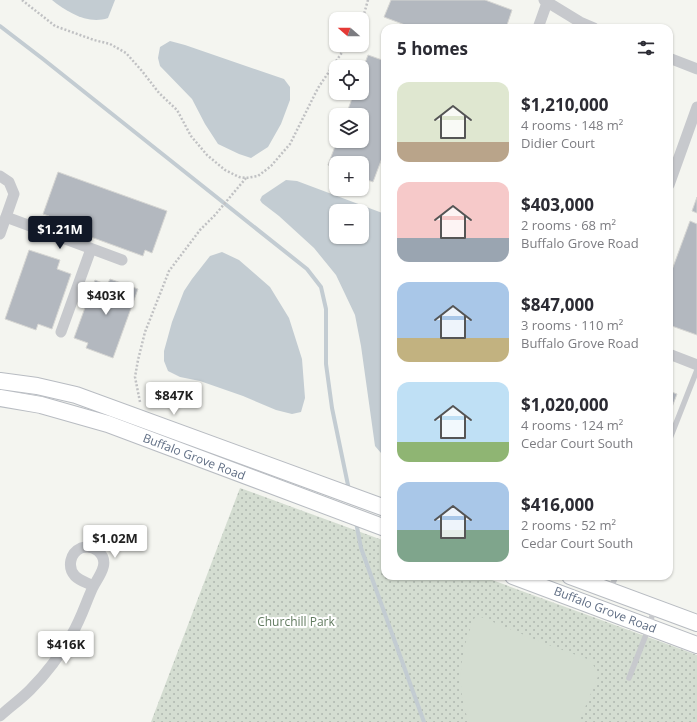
<!DOCTYPE html>
<meta charset="utf-8">
<style>
body{margin:0;font-family:"Open Sans",sans-serif;background:#f2f2f3;color:#2b2b33;height:100vh;display:flex;flex-direction:column;font-size:15px;white-space:nowrap}
*{box-sizing:border-box;margin:0}
p{font-size:13px;color:#7c7c81}
.icon{flex:none;width:22px;height:22px;fill:none;stroke:currentColor;stroke-width:2;stroke-linecap:round;stroke-linejoin:round}
.map{position:relative;flex:1;overflow:hidden}
.drawer{position:absolute;left:381px;top:24px;width:292px;height:556px;display:flex;flex-direction:column;background:#fff;border-radius:12px;box-shadow:0 1px 3px #0004}
.drawer>*{flex:none}
.needle{width:26px;rotate:290deg}
.fabs{position:absolute;left:329px;top:12px;display:grid;gap:8px}
.fabs a{display:grid;place-items:center;width:40px;height:40px;border-radius:8px;background:#fff;box-shadow:0 1px 3px #0004;font-size:20px}
.price{position:absolute;translate:-50% -34px;padding:0 9px;border-radius:4px;background:#fff;color:#222;font-size:13px;line-height:26px;filter:drop-shadow(0 1px 2px #0008)}
.price::after{content:'';position:absolute;left:50%;top:24px;width:12px;height:9px;margin-left:-6px;background:inherit;clip-path:polygon(0 0,100% 0,50% 100%)}
.price.active{background:#111827;color:#fff}
ul{padding:0;list-style:none}
li{display:flex;align-items:center;gap:12px;height:100px;padding:0 16px}
li span{display:grid;place-items:center;flex:none;width:112px;height:80px;border-radius:12px;color:#555}
li>.icon{margin-inline-start:auto}
span .icon{width:48px;height:48px;fill:#fffc;stroke-width:1}
li b{font-size:17px}
h2{display:flex;justify-content:space-between;align-items:center;height:48px;padding:0 16px;font-size:17px}
.map>svg:first-child{display:block}
</style>
<div class="map">
<svg width="697" height="722" viewBox="0 0 697 722">
<defs>
<pattern id="park-dots" width="8" height="8" patternUnits="userSpaceOnUse"><rect width="8" height="8" fill="#d4ddd1"/><path d="M2 2h.1M6 6h.1" fill="none" stroke="#afb7af" stroke-width="1.8" stroke-linecap="round"/></pattern>
</defs>
<rect width="100%" height="100%" fill="#f4f5f0"/>
<path fill="url(#park-dots)" d="M240,488L385,541V576H481L697,655V722H151Z"/>
<path fill="#d4ddd1" d="M476,615L546,644L590,660L599,674L579,722H469C455,686 460,649 476,615Z"/>
<g fill="#c3ccd2" fill-rule="evenodd">
<path d="M52,0H115L108,18C88,25 67,12 52,0Z"/>
<path d="M170,41L185,45L284,79L290,87V100L281,124L268,147L251,158L239,154L218,144L205,124L192,99L160,66L158,58L160,47Z"/>
<path d="M286,180L297,181L385,214V455L381,453L375,446L361,346L355,315L336,275L314,248L279,216L262,203L260,200L262,196ZM336,211H362V237H336Z"/>
<path d="M222,252L239,260L270,287L289,318L302,359L305,398L301,412L292,414L276,410L243,396L200,381L180,377L168,371L164,361V351L172,322L184,291L192,279L210,256Z"/>
</g>
<g fill="none" stroke-linecap="round" stroke-linejoin="round">
<g stroke="#c3ccd2" stroke-width="4">
<path d="M0,26L43,59L307,269L321,287L326,309V364L332,408L349,490"/>
<path d="M356,522L361,548L424,722"/>
</g>
</g>
<g fill="#b3b8bf" stroke="#d6d6d3">
<path d="M391,0H485L512,10L506,28H413L384,17Z"/>
<path d="M368,55L385,61V150L373,182L362,178V163H336V168L328,165L337,141H362V115H346L354,93H362V71Z"/>
<path d="M58,172L167,211L152,253L145,250L143,256L47,221L49,216L43,214Z"/>
<path d="M697,197V213L692,211Z"/>
<path d="M690,221L697,224V335L669,325V278Z"/>
<path d="M29,250L60,260L57,269L71,274L52,329L38,324L36,330L5,319Z"/>
<path d="M110,279L138,289L113,358L86,348L88,343L74,338L95,280L107,285Z"/>
<path d="M669,391L677,394L669,415Z"/>
</g>
<g fill="none" stroke-linecap="round" stroke-linejoin="round">
<g stroke="#b8bcc2" stroke-width="18">
<g id="secondary">
<path d="M0,381L37,386L76,395L385,508"/>
<path d="M0,398L41,405L108,424L385,528"/>
<path d="M513,576L697,645"/>
<path d="M570,576L697,623"/>
</g>
</g>
<g stroke="#c0c1c3" stroke-width="2.5" stroke-dasharray="2 2" stroke-linecap="butt">
<path d="M22,0L55,26L94,40L110,44L126,53L142,71L159,93L177,110L191,136L207,155L225,170L239,177L246,178L258,176L271,166L290,144L318,88L347,45"/>
<path d="M362,21L368,0"/>
<path d="M140,402L135,377L138,360L145,332L169,271L200,230L215,215L246,178"/>
</g>
<g stroke="#c7c9cd" stroke-width="5.5">
<path d="M669,441L697,370"/>
<path d="M610,590L616,576"/>
<path d="M629,678L649,627L654,609"/>
</g>
<g stroke="#c7c9cd" stroke-width="11">
<path d="M544,0L580,22L594,28"/>
<path d="M538,28L548,0"/>
<path d="M669,58L697,69"/>
<path d="M0,176L9,182L14,194L0,234"/>
<path d="M669,185L697,107"/>
<path d="M6,217L122,260"/>
<path d="M61,332L91,249"/>
<path d="M669,354L697,365"/>
<path d="M0,716C10,707 21,699 30,690C46,674 61,654 72,634C81,619 86,602 93,587C99,576 111,562 98,551C93,547 87,546 81,548C70,553 67,567 75,576C80,581 88,583 93,586"/>
</g>
<use href="#secondary" stroke="#fff" stroke-width="16"/>
</g>
<g text-anchor="middle" stroke-width="4" stroke-linejoin="round" paint-order="stroke">
<g font-size="12" fill="#616f85" stroke="#fff">
<text transform="translate(194 457) rotate(21)" y="4">Buffalo Grove Road</text>
<text transform="translate(605 610) rotate(21)" y="4">Buffalo Grove Road</text>
</g>
<g font-size="12" fill="#627b60" stroke="#fff">
<text x="296" y="626">Churchill Park</text>
</g>
</g>
</svg>
<div class="fabs">
<a><svg class="needle" viewBox="-14 -14 28 28"><path d="M0-13l5 13h-10z" fill="#e53935"/><path d="M0 13l5-13h-10z" fill="#7c7c81"/></svg></a>
<a><svg class="icon" aria-label="locate" viewBox="0 0 24 24"><circle cx="12" cy="12" r="6"/><path d="M12 2v4M12 18v4M2 12h4M18 12h4"/></svg></a>
<a><svg class="icon" aria-label="layers" viewBox="0 0 24 24"><path d="M12 4l9 5-9 5-9-5zM3 14l9 5 9-5"/></svg></a>
<a>+</a>
<a>−</a>
</div>
<b class="price active" style="left:60px;top:250px">$1.21M</b>
<b class="price" style="left:106px;top:316px">$403K</b>
<b class="price" style="left:174px;top:416px">$847K</b>
<b class="price" style="left:115px;top:559px">$1.02M</b>
<b class="price" style="left:66px;top:665px">$416K</b>
<section class="drawer">
<h2>5 homes<svg class="icon" aria-label="filters" viewBox="0 0 24 24"><path d="M4 7h16M4 17h16"/><circle cx="9" cy="7" r="2"/><circle cx="15" cy="17" r="2"/></svg></h2>
<ul>
<li><span style="background:linear-gradient(#dfe7d0 75%,#b9a48a 0)"><svg class="icon" aria-label="home" viewBox="0 0 24 24"><path d="M3 11l9-7 9 7M6 9v11h12V9"/></svg></span><div><b>$1,210,000</b><p>4 rooms · 148 m²</p><p>Didier Court</p></div></li>
<li><span style="background:linear-gradient(#f6c9c9 70%,#9aa5b1 0)"><svg class="icon" aria-label="home" viewBox="0 0 24 24"><path d="M3 11l9-7 9 7M6 9v11h12V9"/></svg></span><div><b>$403,000</b><p>2 rooms · 68 m²</p><p>Buffalo Grove Road</p></div></li>
<li><span style="background:linear-gradient(#a9c7e8 70%,#c2b280 0)"><svg class="icon" aria-label="home" viewBox="0 0 24 24"><path d="M3 11l9-7 9 7M6 9v11h12V9"/></svg></span><div><b>$847,000</b><p>3 rooms · 110 m²</p><p>Buffalo Grove Road</p></div></li>
<li><span style="background:linear-gradient(#bfe0f5 75%,#8fb573 0)"><svg class="icon" aria-label="home" viewBox="0 0 24 24"><path d="M3 11l9-7 9 7M6 9v11h12V9"/></svg></span><div><b>$1,020,000</b><p>4 rooms · 124 m²</p><p>Cedar Court South</p></div></li>
<li><span style="background:linear-gradient(#a9c7e8 60%,#7fa58c 0)"><svg class="icon" aria-label="home" viewBox="0 0 24 24"><path d="M3 11l9-7 9 7M6 9v11h12V9"/></svg></span><div><b>$416,000</b><p>2 rooms · 52 m²</p><p>Cedar Court South</p></div></li>
</ul>
</section>
</div>
